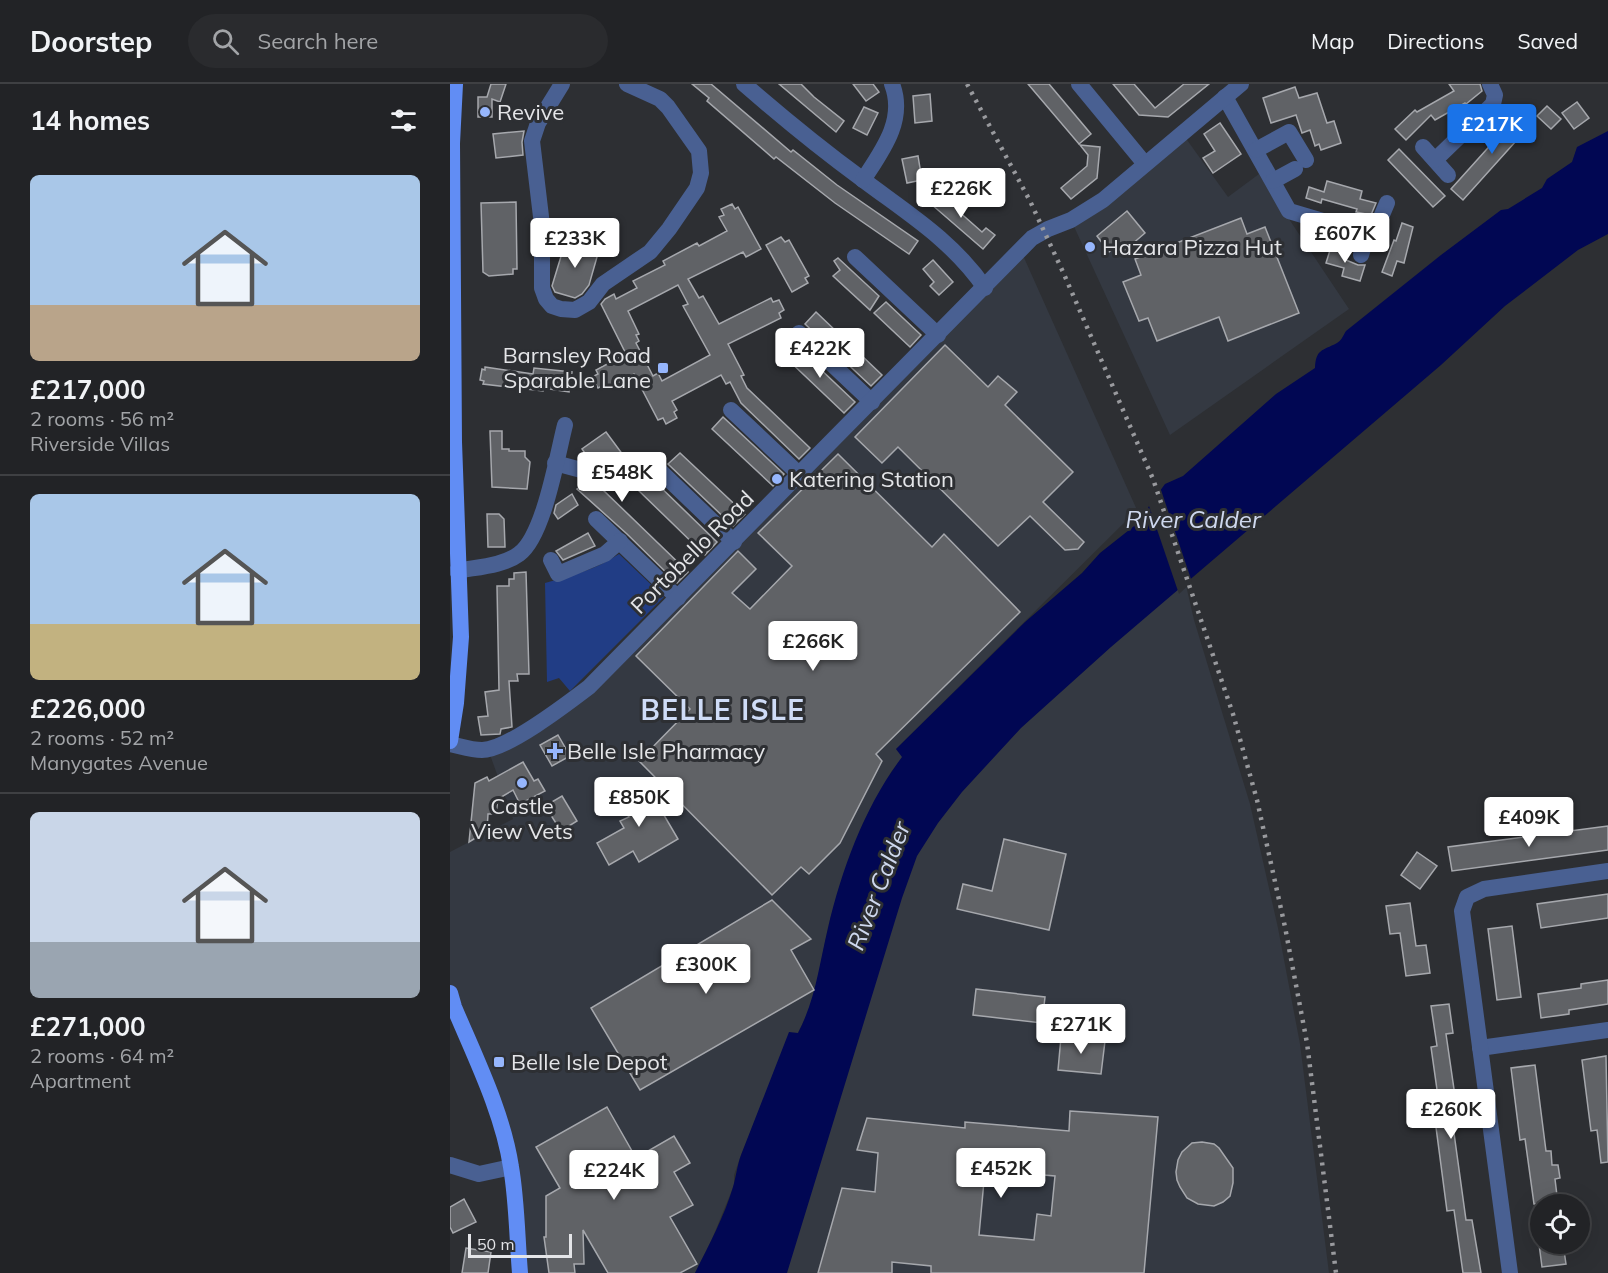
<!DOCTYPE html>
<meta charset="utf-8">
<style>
body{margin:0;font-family:Mulish,sans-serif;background:#2a2b2e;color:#f1f3f6;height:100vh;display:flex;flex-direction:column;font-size:22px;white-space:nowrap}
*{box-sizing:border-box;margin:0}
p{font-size:20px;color:#a2a4a7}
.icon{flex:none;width:33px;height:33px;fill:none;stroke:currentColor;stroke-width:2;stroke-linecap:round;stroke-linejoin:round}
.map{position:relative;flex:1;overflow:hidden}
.panel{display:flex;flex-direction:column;background:#222326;width:450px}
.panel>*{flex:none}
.fabs{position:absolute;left:1080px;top:1110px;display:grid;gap:12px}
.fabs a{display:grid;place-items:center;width:60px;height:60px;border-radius:50%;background:#222326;box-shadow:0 6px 24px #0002,0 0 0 2px #3f4043;font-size:30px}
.scale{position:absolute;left:18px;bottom:15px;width:104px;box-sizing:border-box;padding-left:6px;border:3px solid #e4e5e8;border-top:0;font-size:16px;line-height:21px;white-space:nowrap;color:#e4e5e8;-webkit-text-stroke:4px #2d2f33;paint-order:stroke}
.price{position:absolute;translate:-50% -51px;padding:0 14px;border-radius:6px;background:#fff;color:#222;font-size:20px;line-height:39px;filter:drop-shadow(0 2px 3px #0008)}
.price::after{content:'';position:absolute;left:50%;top:36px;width:18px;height:14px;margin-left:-9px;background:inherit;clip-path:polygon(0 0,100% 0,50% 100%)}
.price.current{background:#1a73e8;color:#fff}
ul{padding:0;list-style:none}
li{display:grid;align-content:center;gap:12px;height:318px;padding:0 30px}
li+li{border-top:2px solid #3f4043}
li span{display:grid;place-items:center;height:186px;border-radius:9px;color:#555}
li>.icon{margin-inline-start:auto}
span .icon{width:108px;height:108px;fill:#fffc;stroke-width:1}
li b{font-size:26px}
h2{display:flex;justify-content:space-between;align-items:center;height:72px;padding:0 30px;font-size:26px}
header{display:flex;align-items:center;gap:36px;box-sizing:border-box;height:84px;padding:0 30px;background:#222326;border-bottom:2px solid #3f4043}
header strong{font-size:28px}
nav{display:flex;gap:33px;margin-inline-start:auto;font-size:21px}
.search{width:420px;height:54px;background:#2a2b2e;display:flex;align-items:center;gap:15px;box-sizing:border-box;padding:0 21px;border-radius:33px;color:#a2a4a7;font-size:22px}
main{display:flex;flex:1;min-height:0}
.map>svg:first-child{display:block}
</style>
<header>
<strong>Doorstep</strong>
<div class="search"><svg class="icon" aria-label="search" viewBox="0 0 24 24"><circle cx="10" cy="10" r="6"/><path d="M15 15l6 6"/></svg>Search here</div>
<nav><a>Map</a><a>Directions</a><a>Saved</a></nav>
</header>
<main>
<section class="panel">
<h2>14 homes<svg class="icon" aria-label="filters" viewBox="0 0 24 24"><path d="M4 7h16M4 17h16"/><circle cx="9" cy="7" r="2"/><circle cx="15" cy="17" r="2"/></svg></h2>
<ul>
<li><span style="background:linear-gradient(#a9c7e8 70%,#b9a48a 0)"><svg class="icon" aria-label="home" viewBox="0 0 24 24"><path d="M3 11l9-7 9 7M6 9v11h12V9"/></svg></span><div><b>£217,000</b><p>2 rooms · 56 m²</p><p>Riverside Villas</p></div></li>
<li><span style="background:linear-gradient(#a9c7e8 70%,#c2b280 0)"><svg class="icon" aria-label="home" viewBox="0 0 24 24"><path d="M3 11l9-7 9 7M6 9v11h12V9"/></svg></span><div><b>£226,000</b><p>2 rooms · 52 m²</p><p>Manygates Avenue</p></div></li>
<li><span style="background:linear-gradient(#c9d6e8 70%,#9aa5b1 0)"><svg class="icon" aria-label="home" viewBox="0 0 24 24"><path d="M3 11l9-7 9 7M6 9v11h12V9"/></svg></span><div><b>£271,000</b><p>2 rooms · 64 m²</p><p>Apartment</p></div></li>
</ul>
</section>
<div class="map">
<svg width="1158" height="1189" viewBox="0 0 1158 1189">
<rect width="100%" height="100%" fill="#2d2f33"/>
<g fill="#343942">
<path d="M732,49L778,113L809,90L899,225L720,351L621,136Z"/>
<path d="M571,167L687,426L446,665L453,673L441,688L413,739L389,804L378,843L364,913L358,929L314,1014L291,1071L284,1091V1101L262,1155L245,1189H70L61,1083L0,909V768L63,735L38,665L101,632Z"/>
<path d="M726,458L744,536L800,720L828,844L850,960L879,1189H301L450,736Z"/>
</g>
<path fill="#213d85" d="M169,470L214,513L120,607L109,594L97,598L95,499C121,492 147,485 169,470Z"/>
<path fill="#010753" d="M1158,47V150L1128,166L1055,222L991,281L661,563L571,644L512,708L488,739L467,772L452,814L337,1189H245C259,1161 274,1133 283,1103C286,1093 287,1082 291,1071L339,948L348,949C366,914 369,881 378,844C392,784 415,722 452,673L446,665L575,538L632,489L650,469L693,435L699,422L715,400L733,392L826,310L865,284C866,265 872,267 887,259C891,257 893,252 896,247L991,171L1051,126L1058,125L1092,104L1097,95L1122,78L1127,63Z"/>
<path fill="#2d2f33" d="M710,403L742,498L729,510L698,419Z"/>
<g fill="#606266" stroke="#a6a8ad" stroke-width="1.5" fill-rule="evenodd">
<path d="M41,0H56L50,18L42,15V33H28V13H37Z"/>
<path d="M242,0H261L341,68L343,66L387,101L468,157L459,170L385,119L326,73L324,75L257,17L259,14Z"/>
<path d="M329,0H351L364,13L394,37L386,48Z"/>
<path d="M403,0H423L429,8L416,17Z"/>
<path d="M578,0H599L641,50L629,60Z"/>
<path d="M663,0H684L705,24L734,0H759L718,33L689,31Z"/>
<path d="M999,0H1030L1032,7L1016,20L1015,19L985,36L981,31L956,56L945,45L965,26L967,28L1004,7Z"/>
<path d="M845,3L849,14L867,9L877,39L884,37L891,59L871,66L869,60L865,62L860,46L852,49L846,31L821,39L813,14Z"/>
<path d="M480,10L482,37L465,39L463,12Z"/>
<path d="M1127,18L1139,34L1124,45L1112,29Z"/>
<path d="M1097,22L1111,35L1101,45L1087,32Z"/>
<path d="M414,23L428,29L417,51L403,44Z"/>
<path d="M1072,26L1084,37L1013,116L1001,105Z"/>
<path d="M770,39L791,70L763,89L753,74L765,67L754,50Z"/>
<path d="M74,47L72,58L73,71L46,74L43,50Z"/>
<path d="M630,61L650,63L647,94L621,115L611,104L637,82L638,71Z"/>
<path d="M949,65L995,112L983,123L938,76Z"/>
<path d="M468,72L472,96L457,99L452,75Z"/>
<path d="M877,97L912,107L910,115L926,119L921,131L906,128L907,125L872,115L871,119L856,114L859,103L874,108Z"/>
<path d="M489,106L510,122L507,126L532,148L536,144L545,151L533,165L481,120V115Z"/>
<path d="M66,118L67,185H63V190L39,192L33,188L31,119Z"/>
<path d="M282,120L285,125L288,123L311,165L296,173L293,168L238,195L249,214L253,212L269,240L321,214L323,218L329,216L334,226L329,229L331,234L278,260L294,291L291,292L297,304L360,364L349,375L291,319L280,298L276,300L271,291L222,317L227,326L224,328L227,334L216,340L213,334L208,336L184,290L156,305L154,301L148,304L142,293L148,290L146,286L176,270L151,220L155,215L164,210L166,215L187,204L183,197L215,181L213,177L247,159L249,162L277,147L269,133L274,131L271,125ZM228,201L238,220L233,222L260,271L212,297L208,289L203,292L186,259L189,257L186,251L189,250L178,227Z"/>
<path d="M677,127L695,149L674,167H669L665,163L659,168L647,152Z"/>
<path d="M791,134L797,150L815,143L849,229L778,257L769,233L707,257L698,234L689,237L673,198L691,191L685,175Z"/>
<path d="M952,139L963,143L954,179L947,177L942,192L932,188L944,156L946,157Z"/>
<path d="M855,143L873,148L870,159L852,153Z"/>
<path d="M331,153L335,158L339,156L359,192L355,194L358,199L342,208L316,161Z"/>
<path d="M116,156L149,166L139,201L132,210L125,214L105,208L102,202Z"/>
<path d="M881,163L898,168L896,176L908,181H915L910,197L892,192L894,184L876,179Z"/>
<path d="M388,174L429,212L420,226L383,192L390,186L384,177Z"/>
<path d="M483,176L503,198L489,211L480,202L484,198L473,185Z"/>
<path d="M436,218L471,251L460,263L424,229Z"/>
<path d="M366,228L432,291L421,302L355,240Z"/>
<path d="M345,261L405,318L394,329L334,272Z"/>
<path d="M495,261L538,303L548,292L567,308L555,321L623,388L593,418L634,458L628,465L615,466L580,432L548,462L448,363L432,379L405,353Z"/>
<path d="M35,283L83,290L84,284L122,288L119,306V308L93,304V307L33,300L34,297L30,296L32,285L35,286Z"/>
<path d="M273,333L334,390L323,402L262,345Z"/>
<path d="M40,347H52V365H59V367H75V373L80,378L77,405L42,403Z"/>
<path d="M156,348L179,379L155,396L158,399L151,404L238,488L227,499L177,450L127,405L149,389L132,365Z"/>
<path d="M230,369L295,430L283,442L218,380Z"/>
<path d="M388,370L482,463L494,450L570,528L426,670L432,677L390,759L359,790L351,783L322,811L189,677L240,625L186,572L288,467L306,485L282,509L300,525L342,482L308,449Z"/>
<path d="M199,392L267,458L255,471L187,405Z"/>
<path d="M122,410L128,421L108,435L104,429L106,421Z"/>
<path d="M37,430H49L54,435L55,463H38Z"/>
<path d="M138,449L145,462L113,476L106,467Z"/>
<path d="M76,488L79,590H67L68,597H59L62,643L51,645L50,650L31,651L28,633L38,632L35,608L49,606L47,502H59V495H64V489Z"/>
<path d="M108,651L120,672L102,682L90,661Z"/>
<path d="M73,678L84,697L88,695L95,707L70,720L63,706L48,715L46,730H38L37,747L19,758L25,699L37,693L39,697Z"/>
<path d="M194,697L228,755L189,778L183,767L159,781L147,759L174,744L170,737L179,733L167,713Z"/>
<path d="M112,712L127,737L111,747L95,722Z"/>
<path d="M1158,742V766L1002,787L998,763Z"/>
<path d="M554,755L616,770L599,846L507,825L513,800L542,807Z"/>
<path d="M967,768L987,782L970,805L951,791Z"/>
<path d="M1158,810V834L1091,844L1087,820Z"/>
<path d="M322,816L361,855L341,866L364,906L190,1006L141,924Z"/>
<path d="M960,819L966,862L976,861L980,889L956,892L950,849L940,850L936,822Z"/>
<path d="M1062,842L1071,913L1047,916L1038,845Z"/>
<path d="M1158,896V920L1119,926V930L1091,934L1088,910L1131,904V900Z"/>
<path d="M526,905L595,913L592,939L523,931Z"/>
<path d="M999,920L1003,949L996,950L1006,1019L1000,1020L1016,1136H1022L1031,1189H1013L1004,1126L997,1127L984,1028L990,1027L981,963L987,962L981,922Z"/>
<path d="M611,953L655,957L651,990L608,986Z"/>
<path d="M1156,972L1158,1078L1151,1079L1147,1046L1141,1047L1132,976Z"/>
<path d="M1085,981L1096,1067H1101L1102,1081H1108L1110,1094L1105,1095L1108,1120H1084L1075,1055L1070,1056L1061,984Z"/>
<path d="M157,1023L186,1074L224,1052L240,1079L224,1088L243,1121L220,1133L247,1180L230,1189H158L133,1146L134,1180H124L125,1189H99L94,1153H96V1112L110,1104L86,1063Z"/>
<path d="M620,1027L708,1033L694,1189H481V1182L442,1178V1189H368L392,1104L425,1108L428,1069L407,1066L417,1034L515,1044V1038L619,1047ZM535,1086L605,1092L601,1132L587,1130L584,1156L529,1151Z"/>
<path d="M752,1058L764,1060L769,1064L783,1084V1099L780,1112L773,1118L764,1122L748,1120L737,1114L730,1103L727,1096L726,1088L728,1076L732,1068L742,1059Z"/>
<path d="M14,1115L26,1138L3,1149L0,1143V1123Z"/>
<path d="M1089,1160H1113L1116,1180L1092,1183Z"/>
<path d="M16,1164L41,1168L38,1189H12Z"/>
</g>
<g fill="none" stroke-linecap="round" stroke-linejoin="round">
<g stroke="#496092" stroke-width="16">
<path d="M112,0L88,39L82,57L92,141V204L96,215L102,222L111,225L125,226L139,218L153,200L200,168L219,145L247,104L251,89L249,67L218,23L210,15L177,0"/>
<path d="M294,0C332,33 371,65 412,95C457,129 502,156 535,204"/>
<path d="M629,0L695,80"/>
<path d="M775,13L839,127L913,149L929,138L937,119"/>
<path d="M973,63L998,91"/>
<path d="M806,66L839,48L856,76"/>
<path d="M985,76L1043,20L1045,11L1040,0"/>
<path d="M413,96C432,67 456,36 442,0"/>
<path d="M823,97L845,85"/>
<path d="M911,171L916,155L913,149"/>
<path d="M405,173L488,251"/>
<path d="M349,249L422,318"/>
<path d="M281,326L350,391"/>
<path d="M105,379L135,387"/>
<path d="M207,384L284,458"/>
<path d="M146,435L228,514"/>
<path d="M101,476L108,490L155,470L170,457"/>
<path d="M7,487C27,483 53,482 69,470C94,452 107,372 115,341"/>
<path d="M0,660C10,662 21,666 32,666C57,666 118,619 139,603L582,154L598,145L621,136L653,116L791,0"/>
<path d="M1030,964L1158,946"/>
<path d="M0,1081L29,1090L61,1083"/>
<path d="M1060,1189L1012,827L1017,813L1034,805L1158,787"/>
</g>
<g stroke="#618df4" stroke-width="16">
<path d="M0,657L6,619L11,553L4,358L2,59L5,0"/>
<path d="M0,909L4,923C25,973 53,1029 61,1083C67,1118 67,1154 70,1189"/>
</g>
<path stroke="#999a9e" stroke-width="4.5" stroke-dasharray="3 6" stroke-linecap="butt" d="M517,0L580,117L613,188L703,395L783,630L807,716L835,843L857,959L886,1189"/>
</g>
<g fill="#96b6fd" stroke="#2d2f33" stroke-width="2">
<circle cx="35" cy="28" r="6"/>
<circle cx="640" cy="163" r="6"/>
<rect x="207" y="278" width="12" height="12" rx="3"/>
<circle cx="327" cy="395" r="6"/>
<path d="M102 658h6v6h6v6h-6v6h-6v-6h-6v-6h6z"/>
<circle cx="72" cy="699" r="6"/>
<rect x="43" y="972" width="12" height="12" rx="3"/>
</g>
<g text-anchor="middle" stroke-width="6" stroke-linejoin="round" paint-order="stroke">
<g font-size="22" fill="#e4e5e8" stroke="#2d2f33" text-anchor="start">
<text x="47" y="36">Revive</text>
<text x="652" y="171">Hazara Pizza Hut</text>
<text x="201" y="279" text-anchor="end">Barnsley Road<tspan x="201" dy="25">Sparable Lane</tspan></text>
<text x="339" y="403">Katering Station</text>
<text x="117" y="675">Belle Isle Pharmacy</text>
<text x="72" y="730" text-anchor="middle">Castle<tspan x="72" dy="25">View Vets</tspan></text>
<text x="61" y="986">Belle Isle Depot</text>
</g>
<g font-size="22" fill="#e4e5e8" stroke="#2d2f33">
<text transform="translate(242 468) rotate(-45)" y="8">Portobello Road</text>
</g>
<g font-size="24" font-style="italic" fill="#ced8ee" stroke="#2d2f33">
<text x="743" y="444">River Calder</text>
<text transform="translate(429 802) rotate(-69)" y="8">River Calder</text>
</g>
<g font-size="28" font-weight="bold" letter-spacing="1.5" fill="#cfdcf7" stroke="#2d2f33">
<text x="273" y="636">BELLE ISLE</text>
</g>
</g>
</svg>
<div class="fabs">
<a><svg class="icon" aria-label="locate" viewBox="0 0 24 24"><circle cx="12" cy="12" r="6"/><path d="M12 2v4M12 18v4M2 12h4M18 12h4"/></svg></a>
</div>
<div class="scale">50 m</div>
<b class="price current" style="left:1042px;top:71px">£217K</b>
<b class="price" style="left:511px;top:135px">£226K</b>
<b class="price" style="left:895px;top:180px">£607K</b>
<b class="price" style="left:125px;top:185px">£233K</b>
<b class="price" style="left:370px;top:295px">£422K</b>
<b class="price" style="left:172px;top:419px">£548K</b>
<b class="price" style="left:363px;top:588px">£266K</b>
<b class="price" style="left:189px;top:744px">£850K</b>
<b class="price" style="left:1079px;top:764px">£409K</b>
<b class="price" style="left:256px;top:911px">£300K</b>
<b class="price" style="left:631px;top:971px">£271K</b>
<b class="price" style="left:1001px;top:1056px">£260K</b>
<b class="price" style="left:551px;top:1115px">£452K</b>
<b class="price" style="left:164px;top:1117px">£224K</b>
</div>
</main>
